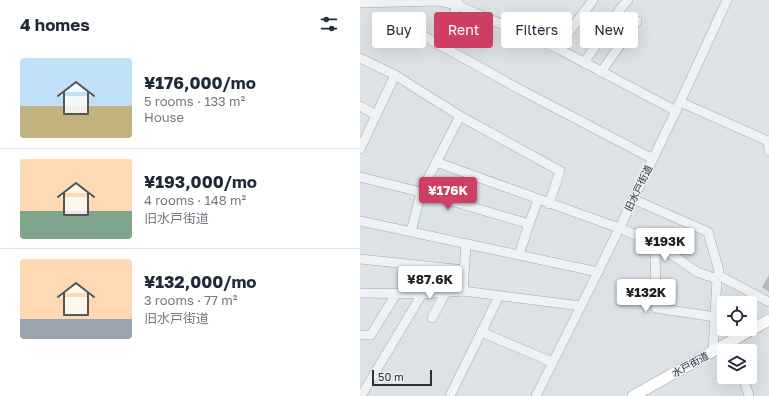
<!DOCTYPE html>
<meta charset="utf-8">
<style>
body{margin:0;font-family:"Golos Text","Noto Sans JP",sans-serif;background:#f2f2f3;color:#1f2937;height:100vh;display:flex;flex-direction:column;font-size:15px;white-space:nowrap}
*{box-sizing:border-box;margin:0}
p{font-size:13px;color:#747a83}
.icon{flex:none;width:22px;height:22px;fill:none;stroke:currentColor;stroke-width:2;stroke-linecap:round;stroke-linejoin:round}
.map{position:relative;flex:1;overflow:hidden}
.panel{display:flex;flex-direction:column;background:#fff;width:360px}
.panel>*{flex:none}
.guide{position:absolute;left:12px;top:12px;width:337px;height:36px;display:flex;gap:8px}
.buttons{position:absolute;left:357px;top:296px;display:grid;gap:8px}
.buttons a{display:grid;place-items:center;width:40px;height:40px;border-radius:4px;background:#fff;box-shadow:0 4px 16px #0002;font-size:20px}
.scale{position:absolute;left:12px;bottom:10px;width:60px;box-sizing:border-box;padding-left:4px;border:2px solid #26313d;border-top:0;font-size:11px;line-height:14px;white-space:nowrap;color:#26313d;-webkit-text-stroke:3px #ecf0f5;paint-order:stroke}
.price{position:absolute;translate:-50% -34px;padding:0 9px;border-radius:4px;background:#fff;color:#222;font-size:13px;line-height:26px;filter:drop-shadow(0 1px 2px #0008)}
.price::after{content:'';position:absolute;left:50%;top:24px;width:12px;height:9px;margin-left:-6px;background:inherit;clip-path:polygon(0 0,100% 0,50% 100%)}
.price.active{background:#cf3e63;color:#fff}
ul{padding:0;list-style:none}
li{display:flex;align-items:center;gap:12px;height:100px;padding:0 20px}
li+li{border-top:1px solid #e0e1e3}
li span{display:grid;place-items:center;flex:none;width:112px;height:80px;border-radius:4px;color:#555}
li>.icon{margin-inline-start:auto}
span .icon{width:48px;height:48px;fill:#fffc;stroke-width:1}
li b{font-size:17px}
h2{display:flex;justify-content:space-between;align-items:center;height:48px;padding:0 20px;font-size:17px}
.pill{padding:0 14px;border-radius:4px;background:#fff;box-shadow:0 4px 16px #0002;font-size:14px;line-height:36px}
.pill.active{background:#cf3e63;color:#fff}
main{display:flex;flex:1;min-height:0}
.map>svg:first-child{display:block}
</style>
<main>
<section class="panel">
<h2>4 homes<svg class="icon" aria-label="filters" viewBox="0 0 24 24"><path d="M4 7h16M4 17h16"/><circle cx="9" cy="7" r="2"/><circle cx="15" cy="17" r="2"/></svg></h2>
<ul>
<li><span style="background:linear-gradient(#bfe0f5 60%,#c2b280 0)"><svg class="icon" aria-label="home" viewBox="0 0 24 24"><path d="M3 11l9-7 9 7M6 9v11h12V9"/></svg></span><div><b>¥176,000/mo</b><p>5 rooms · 133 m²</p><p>House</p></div></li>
<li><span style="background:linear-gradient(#ffd9b3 65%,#7fa58c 0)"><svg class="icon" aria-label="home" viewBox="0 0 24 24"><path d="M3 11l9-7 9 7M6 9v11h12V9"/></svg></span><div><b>¥193,000/mo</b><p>4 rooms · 148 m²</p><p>旧水戸街道</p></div></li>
<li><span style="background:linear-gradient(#ffd9b3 75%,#9aa5b1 0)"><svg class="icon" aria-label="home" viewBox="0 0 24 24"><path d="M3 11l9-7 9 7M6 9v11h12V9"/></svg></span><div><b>¥132,000/mo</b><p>3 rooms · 77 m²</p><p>旧水戸街道</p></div></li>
</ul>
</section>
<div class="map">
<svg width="409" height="396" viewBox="0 0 409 396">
<rect width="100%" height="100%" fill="#dde2e7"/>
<path fill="#b4bbc4" d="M409,275V292L402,287Z"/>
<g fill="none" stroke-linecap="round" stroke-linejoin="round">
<g stroke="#a2a9b1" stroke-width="10">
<g id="minor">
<path d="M0,3L78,1L97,5L197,48L316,111"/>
<path d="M42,24L161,90L293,159"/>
<path d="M79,45L92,23L98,0"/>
<path d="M197,48L233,0"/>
<path d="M0,58L35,75L100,116L200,171L189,204"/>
<path d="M224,63L261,8L268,0"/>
<path d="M241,72L277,21"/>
<path d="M320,102L408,141L409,151"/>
<path d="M0,106L16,115"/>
<path d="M0,149L35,75"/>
<path d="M76,162L259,228L295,243L337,272L357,279"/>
<path d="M0,177L61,192L169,224L159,255"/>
<path d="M273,199L348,232L359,271L357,279L353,351"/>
<path d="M0,221L238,272"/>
<path d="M169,224L178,200"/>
<path d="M51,232L61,192L100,116"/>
<path d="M295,243L296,308L355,317"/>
<path d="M0,259L104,270"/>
<path d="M358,275L409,302"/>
<path d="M103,291L106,244"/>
<path d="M0,293L62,294L103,291L221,306"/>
<path d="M72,318L86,292"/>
<path d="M121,332L192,362"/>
<path d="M0,335H11L36,294"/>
<path d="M371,341L374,351"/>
<path d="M383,377L389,396"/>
<path d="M1,396L62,294"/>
<path d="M90,396L139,296"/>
<path d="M176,396L238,272L316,111L367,0"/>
</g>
</g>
<g stroke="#9ca7b3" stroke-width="12">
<path id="major" d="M273,396L409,320"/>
</g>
<use href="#minor" stroke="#eff2f5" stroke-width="9"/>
<use href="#major" stroke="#fff" stroke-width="11"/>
</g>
<g text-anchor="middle" stroke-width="3" stroke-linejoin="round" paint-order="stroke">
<g font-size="10" fill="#26313d" stroke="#ecf0f5">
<text transform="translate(278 188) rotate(-64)" y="4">旧水戸街道</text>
<text transform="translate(330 364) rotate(-29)" y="4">水戸街道</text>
</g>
</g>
</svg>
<div class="buttons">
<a><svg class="icon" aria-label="locate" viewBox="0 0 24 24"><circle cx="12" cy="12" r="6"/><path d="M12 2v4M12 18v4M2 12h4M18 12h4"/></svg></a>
<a><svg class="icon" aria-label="layers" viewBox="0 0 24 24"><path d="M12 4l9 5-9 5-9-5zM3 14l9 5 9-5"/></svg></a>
</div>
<div class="scale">50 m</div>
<b class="price active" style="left:88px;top:211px">¥176K</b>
<b class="price" style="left:305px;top:262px">¥193K</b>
<b class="price" style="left:70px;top:300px">¥87.6K</b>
<b class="price" style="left:286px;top:313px">¥132K</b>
<div class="guide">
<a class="pill">Buy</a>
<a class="pill active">Rent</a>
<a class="pill">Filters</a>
<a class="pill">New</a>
</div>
</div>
</main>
